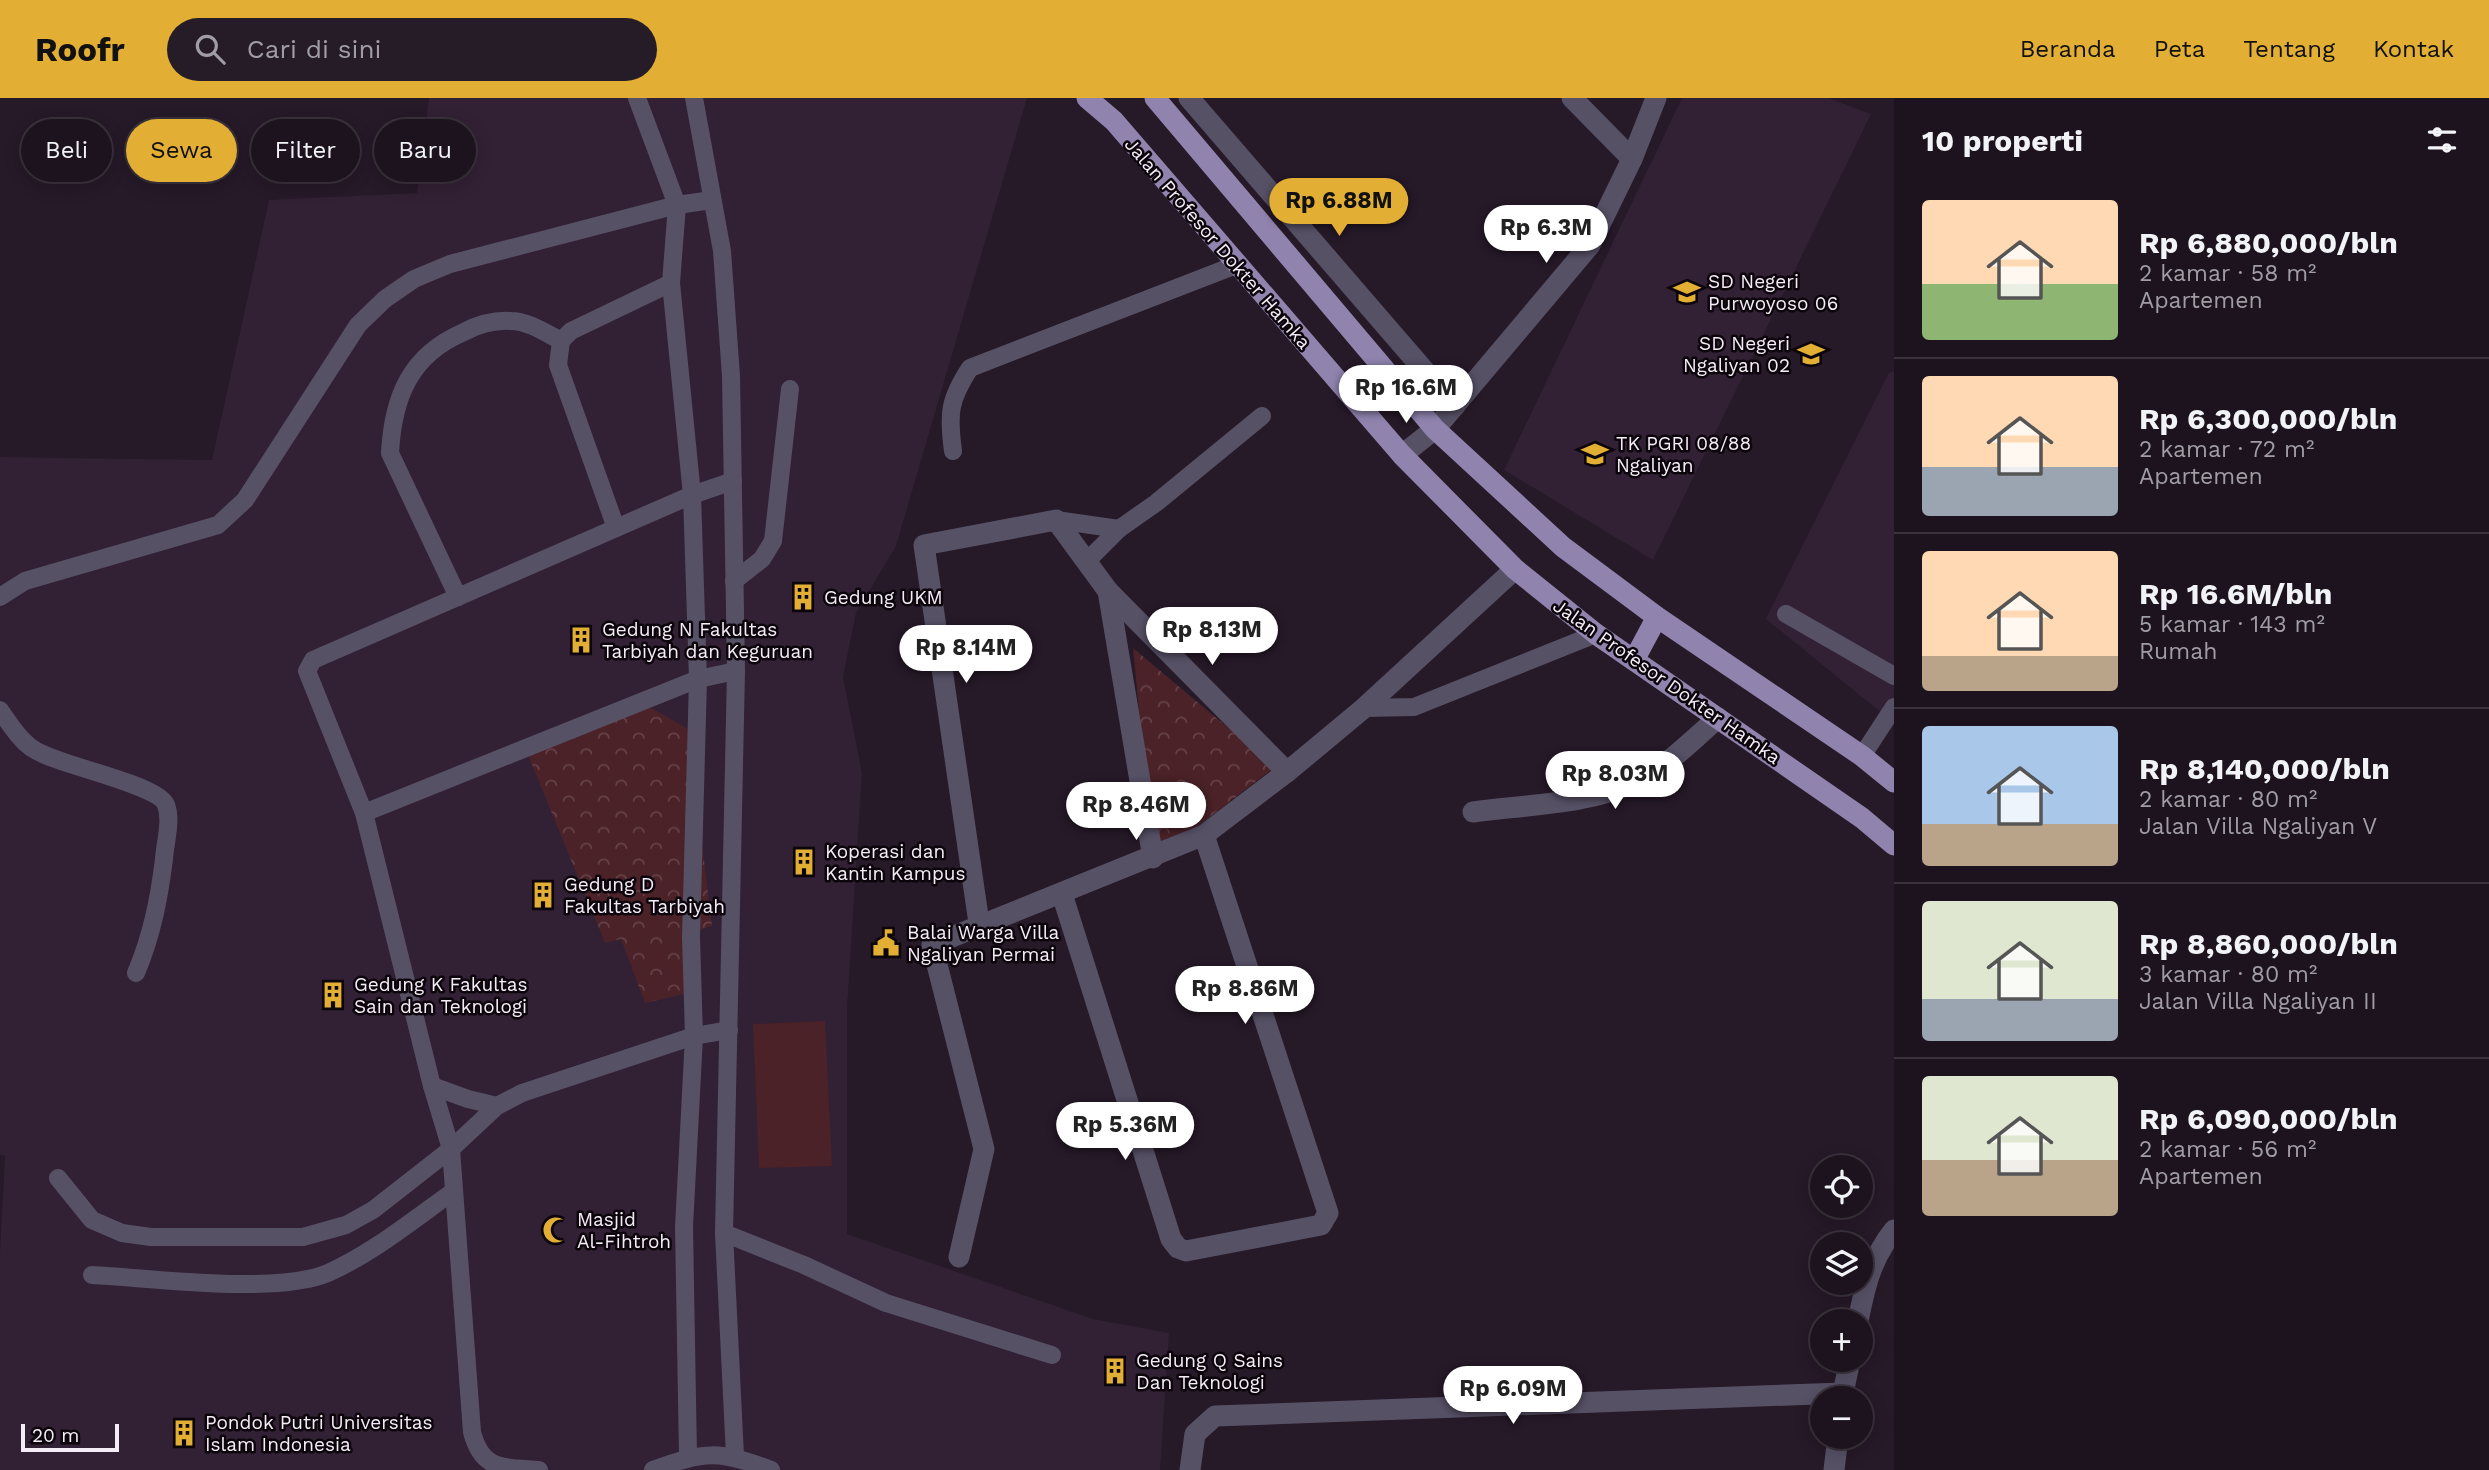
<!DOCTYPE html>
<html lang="id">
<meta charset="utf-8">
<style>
body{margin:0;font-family:"Work Sans",sans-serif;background:#251c27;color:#f1f3f6;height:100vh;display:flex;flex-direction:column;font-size:26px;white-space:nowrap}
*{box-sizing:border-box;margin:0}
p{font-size:23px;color:#a09ea4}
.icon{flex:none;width:38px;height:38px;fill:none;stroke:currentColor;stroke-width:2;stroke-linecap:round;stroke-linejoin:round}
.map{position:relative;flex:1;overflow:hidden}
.drawer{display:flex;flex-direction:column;background:#1c131e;width:595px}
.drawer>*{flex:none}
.banner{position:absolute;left:21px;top:21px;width:665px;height:63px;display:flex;gap:14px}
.controls{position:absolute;left:1810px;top:1057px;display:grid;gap:14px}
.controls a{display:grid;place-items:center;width:63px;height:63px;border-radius:50%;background:#1c131e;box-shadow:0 4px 18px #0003,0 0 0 2px #3a323c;font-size:35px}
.scale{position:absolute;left:21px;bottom:18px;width:98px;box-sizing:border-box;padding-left:7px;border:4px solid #f5ecf7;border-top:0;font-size:19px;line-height:24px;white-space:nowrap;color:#f5ecf7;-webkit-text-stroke:5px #0c060c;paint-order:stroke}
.price{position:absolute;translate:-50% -60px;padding:0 16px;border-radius:24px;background:#fff;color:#222;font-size:23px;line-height:46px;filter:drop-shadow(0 2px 4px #0008)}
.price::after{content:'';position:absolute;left:50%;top:42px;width:21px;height:16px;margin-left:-10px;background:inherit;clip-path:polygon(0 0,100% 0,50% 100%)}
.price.active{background:#e2af34;color:#111}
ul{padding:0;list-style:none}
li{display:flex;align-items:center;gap:21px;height:175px;padding:0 28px}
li+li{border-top:2px solid #3a323c}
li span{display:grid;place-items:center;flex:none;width:196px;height:140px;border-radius:7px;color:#555}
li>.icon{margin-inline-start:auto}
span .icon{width:84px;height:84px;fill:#fffc;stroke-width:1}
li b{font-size:30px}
h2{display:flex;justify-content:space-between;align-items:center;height:84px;padding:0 28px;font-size:30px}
.chip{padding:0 24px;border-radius:32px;background:#1c131e;box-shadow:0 4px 18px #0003,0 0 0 2px #3a323c;font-size:24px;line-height:63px}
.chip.active{background:#e2af34;color:#111}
header{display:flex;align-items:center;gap:42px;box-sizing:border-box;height:98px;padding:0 35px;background:#e2af34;color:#111}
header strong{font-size:33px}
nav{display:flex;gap:38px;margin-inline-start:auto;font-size:24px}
.search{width:490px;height:63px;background:#251c27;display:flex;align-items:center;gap:18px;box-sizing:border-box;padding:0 24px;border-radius:38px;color:#a09ea4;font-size:26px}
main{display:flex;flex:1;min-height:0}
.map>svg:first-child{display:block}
</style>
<header>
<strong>Roofr</strong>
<div class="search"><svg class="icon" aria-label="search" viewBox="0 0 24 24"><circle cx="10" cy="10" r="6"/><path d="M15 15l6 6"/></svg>Cari di sini</div>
<nav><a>Beranda</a><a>Peta</a><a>Tentang</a><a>Kontak</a></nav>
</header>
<main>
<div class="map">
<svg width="1894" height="1372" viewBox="0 0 1894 1372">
<defs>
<pattern id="park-crowns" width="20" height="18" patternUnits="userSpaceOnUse" patternTransform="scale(1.75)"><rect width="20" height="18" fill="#4a2228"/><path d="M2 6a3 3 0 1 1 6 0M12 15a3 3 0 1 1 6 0" fill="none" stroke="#654248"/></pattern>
</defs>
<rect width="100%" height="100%" fill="#261928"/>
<g fill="#322034">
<path d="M429,0H1027L896,448L856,515L843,579L862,675L847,911V1136L1093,1221L1169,1235L1160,1372H0V1155L5,1058L0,1057V359L212,362L269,102L417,95Z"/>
<path d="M1682,0H1829L1871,16L1653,462L1504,372Z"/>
<path d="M1894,273V625L1766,521L1889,275Z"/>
</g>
<g fill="url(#park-crowns)">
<path d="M1133,550L1275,669L1198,728L1152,747Z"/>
<path d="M646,607L688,631L712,828L685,836L693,894L645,905L621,841L605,845L524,647Z"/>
</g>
<path fill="#4a2228" d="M825,923L832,1068L759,1070L753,926Z"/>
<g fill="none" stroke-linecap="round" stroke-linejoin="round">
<g stroke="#575166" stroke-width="18">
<path d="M637,0L677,107L671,185L692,397L698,581L691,839L694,938L684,1129L688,1358"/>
<path d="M694,0L722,153L731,278L736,573L724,1135L735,1358"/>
<path d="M953,353C948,316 949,302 970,270L1236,167"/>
<path d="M733,383L692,397L313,562L307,573L364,715L698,581L736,573"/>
<path d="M1056,422L1119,431L1156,405L1262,318"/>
<path d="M616,430L558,267L561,243L571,233L671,185"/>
<path d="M1088,462L1119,431"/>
<path d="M734,483L762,461L773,443L790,291"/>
<path d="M0,499L25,483L218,427L245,402L358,227L385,201L414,181L450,166L677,107L712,102"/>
<path d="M458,499L390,355C393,299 410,257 464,234C479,226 493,222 511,223C528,223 546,235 561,243"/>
<path d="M1786,516L1894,578"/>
<path d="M1364,610L1414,609L1596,536"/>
<path d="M0,612C9,625 21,644 35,652C60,668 158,686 166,707C172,722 165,745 164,761C159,801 152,837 136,875"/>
<path d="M1862,658L1894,609"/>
<path d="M364,715L432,988L451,1051L472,1334C482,1372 501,1369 539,1372"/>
<path d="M432,988L468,1001L497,1008"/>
<path d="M58,1080L92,1122L122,1135L151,1139H303L346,1127L373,1112L451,1051L497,1008L522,995L694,938L729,932"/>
<path d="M724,1135L804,1167L886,1205L1052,1257"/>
<path d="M92,1177C152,1180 276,1197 328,1175C373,1155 414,1121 454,1093"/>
<path d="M653,1372C704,1353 720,1352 771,1372"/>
</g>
<g stroke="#575166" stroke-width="21">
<path d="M1189,0L1455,308"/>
<path d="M1572,0L1632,61"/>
<path d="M1402,357L1435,331L1590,147L1632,61L1656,0"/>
<path d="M1108,493L1287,674"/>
<path d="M1473,714C1523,707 1593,706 1637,683C1668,668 1692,642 1718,620"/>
<path d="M1062,796L1171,1141L1178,1150L1186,1153L1321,1127L1328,1115L1204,737"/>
<path d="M979,825L924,447L1056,422L1108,493L1153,760"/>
<path d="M959,1159L984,1051L932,847L1204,737L1287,674L1364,610L1515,471"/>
<path d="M1858,1223C1865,1188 1871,1161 1894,1132"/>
<path d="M1842,1300L1850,1262"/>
<path d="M1190,1372L1195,1336L1215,1318L1843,1295"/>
<path d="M1834,1372L1838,1339"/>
</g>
<g stroke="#9084af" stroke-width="21">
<path d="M1087,0L1114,23L1402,357L1515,471L1596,536L1862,720L1894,747"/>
<path d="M1155,0L1435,331L1563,449L1657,519L1862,658L1894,684"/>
<path d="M1634,562L1657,519"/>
</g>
</g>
<defs>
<g id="school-bare" transform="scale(2.1)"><path d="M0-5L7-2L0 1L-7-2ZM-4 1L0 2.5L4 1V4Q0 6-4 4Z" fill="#e2af34" stroke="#0c060c" stroke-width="2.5" paint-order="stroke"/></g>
<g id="building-bare" transform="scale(2.1)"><path d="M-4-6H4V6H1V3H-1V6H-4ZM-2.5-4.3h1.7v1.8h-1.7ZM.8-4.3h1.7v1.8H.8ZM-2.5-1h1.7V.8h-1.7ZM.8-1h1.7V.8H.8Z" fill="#e2af34" stroke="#0c060c" stroke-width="2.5" paint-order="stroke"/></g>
<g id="civic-bare" transform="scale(2.1)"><path d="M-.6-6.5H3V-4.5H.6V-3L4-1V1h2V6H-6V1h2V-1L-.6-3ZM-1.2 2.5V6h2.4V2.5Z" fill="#e2af34" stroke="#0c060c" stroke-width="2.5" paint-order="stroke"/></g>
<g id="mosque-bare" transform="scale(2.1)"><path d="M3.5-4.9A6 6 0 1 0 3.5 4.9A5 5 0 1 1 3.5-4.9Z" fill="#e2af34" stroke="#0c060c" stroke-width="2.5" paint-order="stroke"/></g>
</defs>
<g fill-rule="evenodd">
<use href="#school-bare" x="1687" y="194"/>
<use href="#school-bare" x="1811" y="256"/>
<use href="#school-bare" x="1595" y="356"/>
<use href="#building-bare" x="803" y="499"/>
<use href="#building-bare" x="581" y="542"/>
<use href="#building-bare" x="804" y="764"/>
<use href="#building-bare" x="543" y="797"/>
<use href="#civic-bare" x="886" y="845"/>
<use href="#building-bare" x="333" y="897"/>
<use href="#mosque-bare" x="556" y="1132"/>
<use href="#building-bare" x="1115" y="1273"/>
<use href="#building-bare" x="184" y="1335"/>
</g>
<g text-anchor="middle" stroke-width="5" stroke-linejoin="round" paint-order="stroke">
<g font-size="19" fill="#f5ecf7" stroke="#0c060c">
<text transform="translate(1218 145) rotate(49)" y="7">Jalan Profesor Dokter Hamka</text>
<text transform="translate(1667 583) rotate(35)" y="7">Jalan Profesor Dokter Hamka</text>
</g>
<g font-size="19" fill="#f5ecf7" stroke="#0c060c" text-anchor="start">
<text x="1708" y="190">SD Negeri<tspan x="1708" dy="22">Purwoyoso 06</tspan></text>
<text x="1790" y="252" text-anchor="end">SD Negeri<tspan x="1790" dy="22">Ngaliyan 02</tspan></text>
<text x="1616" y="352">TK PGRI 08/88<tspan x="1616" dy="22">Ngaliyan</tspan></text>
<text x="824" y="506">Gedung UKM</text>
<text x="602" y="538">Gedung N Fakultas<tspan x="602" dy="22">Tarbiyah dan Keguruan</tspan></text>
<text x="825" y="760">Koperasi dan<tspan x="825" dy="22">Kantin Kampus</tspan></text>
<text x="564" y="793">Gedung D<tspan x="564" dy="22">Fakultas Tarbiyah</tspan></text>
<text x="907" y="841">Balai Warga Villa<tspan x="907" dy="22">Ngaliyan Permai</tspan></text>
<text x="354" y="893">Gedung K Fakultas<tspan x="354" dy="22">Sain dan Teknologi</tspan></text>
<text x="577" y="1128">Masjid<tspan x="577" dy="22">Al-Fihtroh</tspan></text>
<text x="1136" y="1269">Gedung Q Sains<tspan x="1136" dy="22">Dan Teknologi</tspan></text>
<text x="205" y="1331">Pondok Putri Universitas<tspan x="205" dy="22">Islam Indonesia</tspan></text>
</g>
</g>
</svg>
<div class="controls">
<a><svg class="icon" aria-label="locate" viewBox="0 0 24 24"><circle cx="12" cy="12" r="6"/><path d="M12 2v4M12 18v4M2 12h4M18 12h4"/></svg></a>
<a><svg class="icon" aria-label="layers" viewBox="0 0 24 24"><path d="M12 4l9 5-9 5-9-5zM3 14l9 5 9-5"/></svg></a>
<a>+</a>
<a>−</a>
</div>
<div class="scale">20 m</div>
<b class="price active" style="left:1339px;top:140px">Rp 6.88M</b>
<b class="price" style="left:1546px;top:167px">Rp 6.3M</b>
<b class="price" style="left:1406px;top:327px">Rp 16.6M</b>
<b class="price" style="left:1212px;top:569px">Rp 8.13M</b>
<b class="price" style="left:966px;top:587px">Rp 8.14M</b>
<b class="price" style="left:1615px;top:713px">Rp 8.03M</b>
<b class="price" style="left:1136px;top:744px">Rp 8.46M</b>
<b class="price" style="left:1245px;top:928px">Rp 8.86M</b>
<b class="price" style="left:1125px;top:1064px">Rp 5.36M</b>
<b class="price" style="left:1513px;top:1328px">Rp 6.09M</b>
<div class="banner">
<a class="chip">Beli</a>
<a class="chip active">Sewa</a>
<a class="chip">Filter</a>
<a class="chip">Baru</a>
</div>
</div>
<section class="drawer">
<h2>10 properti<svg class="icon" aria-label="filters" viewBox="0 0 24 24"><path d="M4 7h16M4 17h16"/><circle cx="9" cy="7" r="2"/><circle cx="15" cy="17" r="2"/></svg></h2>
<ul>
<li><span style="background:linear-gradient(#ffd9b3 60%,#8fb573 0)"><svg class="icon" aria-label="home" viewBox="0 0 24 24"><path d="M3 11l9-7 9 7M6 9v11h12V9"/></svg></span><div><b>Rp 6,880,000/bln</b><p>2 kamar · 58 m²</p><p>Apartemen</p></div></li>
<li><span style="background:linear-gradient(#ffd9b3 65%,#9aa5b1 0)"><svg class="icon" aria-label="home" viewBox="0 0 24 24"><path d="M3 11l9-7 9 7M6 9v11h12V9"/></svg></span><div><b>Rp 6,300,000/bln</b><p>2 kamar · 72 m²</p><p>Apartemen</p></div></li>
<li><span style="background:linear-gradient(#ffd9b3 75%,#b9a48a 0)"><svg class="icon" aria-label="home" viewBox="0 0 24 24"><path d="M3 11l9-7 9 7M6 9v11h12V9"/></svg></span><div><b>Rp 16.6M/bln</b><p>5 kamar · 143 m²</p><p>Rumah</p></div></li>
<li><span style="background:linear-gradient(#a9c7e8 70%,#b9a48a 0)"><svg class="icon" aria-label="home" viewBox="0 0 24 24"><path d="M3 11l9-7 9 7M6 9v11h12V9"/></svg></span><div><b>Rp 8,140,000/bln</b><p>2 kamar · 80 m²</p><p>Jalan Villa Ngaliyan V</p></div></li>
<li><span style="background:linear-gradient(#dfe7d0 70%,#9aa5b1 0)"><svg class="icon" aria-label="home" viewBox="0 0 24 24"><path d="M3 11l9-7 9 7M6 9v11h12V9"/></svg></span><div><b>Rp 8,860,000/bln</b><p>3 kamar · 80 m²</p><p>Jalan Villa Ngaliyan II</p></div></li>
<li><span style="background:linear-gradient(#dfe7d0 60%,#b9a48a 0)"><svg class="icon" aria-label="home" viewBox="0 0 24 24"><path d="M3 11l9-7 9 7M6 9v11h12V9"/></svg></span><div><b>Rp 6,090,000/bln</b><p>2 kamar · 56 m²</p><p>Apartemen</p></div></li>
</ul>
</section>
</main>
